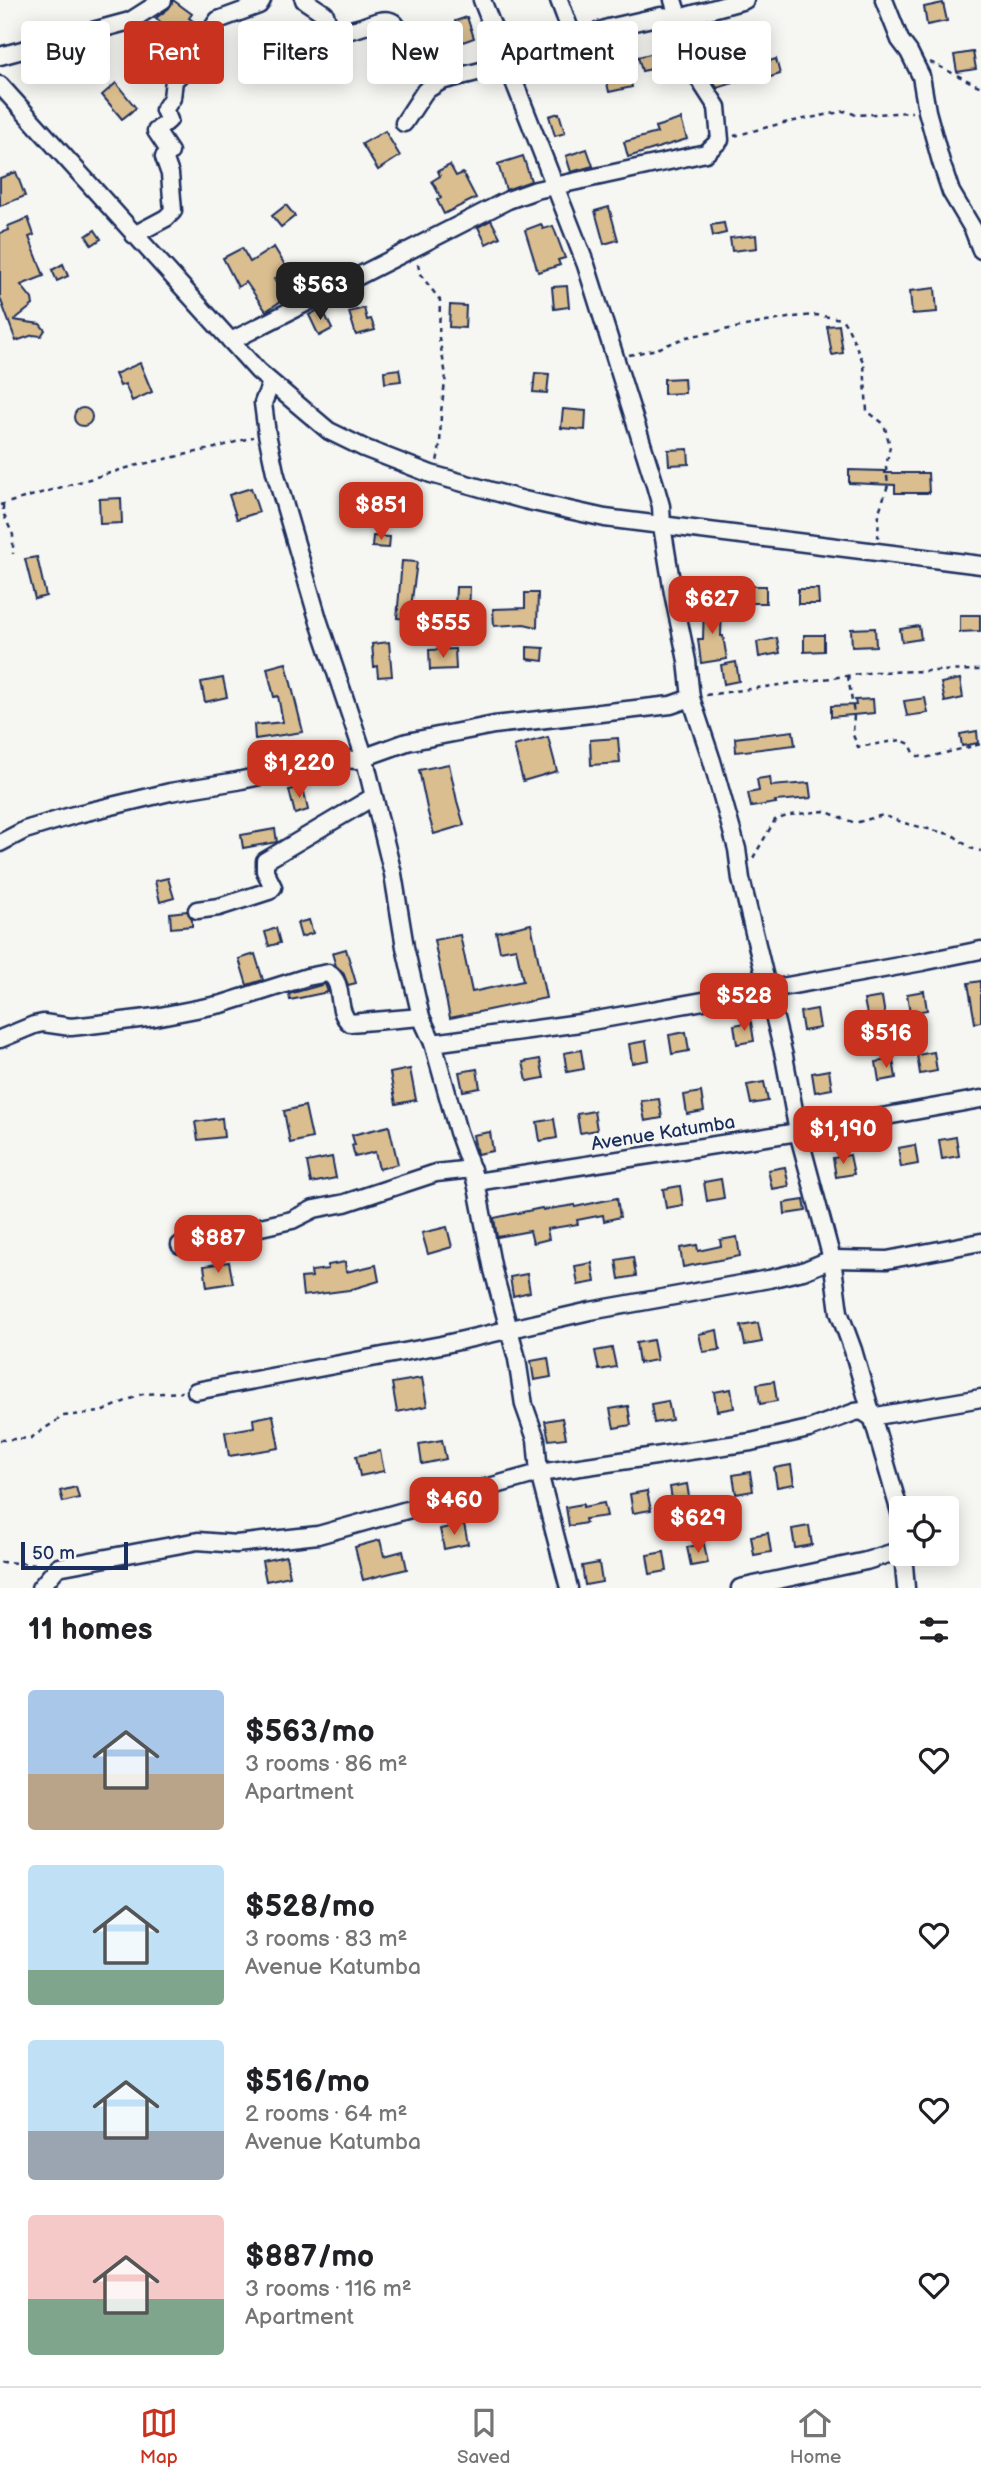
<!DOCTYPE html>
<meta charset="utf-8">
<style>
body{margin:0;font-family:"Balsamiq Sans",sans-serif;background:#f2f2f2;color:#202124;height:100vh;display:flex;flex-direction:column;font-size:26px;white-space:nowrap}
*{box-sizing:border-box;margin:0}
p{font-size:23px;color:#757577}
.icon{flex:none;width:38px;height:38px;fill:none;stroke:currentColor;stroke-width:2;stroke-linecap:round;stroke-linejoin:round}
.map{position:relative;height:1588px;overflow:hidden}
.drawer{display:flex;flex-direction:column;background:#fff;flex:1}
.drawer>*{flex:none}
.guide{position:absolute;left:21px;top:21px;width:940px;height:63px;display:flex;gap:14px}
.buttons{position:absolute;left:889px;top:1496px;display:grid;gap:14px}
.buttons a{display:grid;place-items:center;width:70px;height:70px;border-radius:7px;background:#fff;box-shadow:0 4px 18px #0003;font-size:35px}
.scale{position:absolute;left:21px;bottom:18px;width:107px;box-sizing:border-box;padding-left:7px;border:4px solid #1b2f5e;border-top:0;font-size:19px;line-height:24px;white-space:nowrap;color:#1b2f5e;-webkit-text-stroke:5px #f6f6f2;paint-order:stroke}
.price{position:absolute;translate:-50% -60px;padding:0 16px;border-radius:14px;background:#c8321e;color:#fff;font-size:23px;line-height:46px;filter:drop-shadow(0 2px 4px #0008)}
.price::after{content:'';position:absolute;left:50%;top:42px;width:21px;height:16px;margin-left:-10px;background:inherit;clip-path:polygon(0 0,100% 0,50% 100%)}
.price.on{background:#222;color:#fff}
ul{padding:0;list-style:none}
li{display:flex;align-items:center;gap:21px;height:175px;padding:0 28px}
li span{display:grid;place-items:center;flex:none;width:196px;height:140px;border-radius:7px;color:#555}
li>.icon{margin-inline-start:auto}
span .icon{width:84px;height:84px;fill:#fffc;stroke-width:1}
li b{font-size:30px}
h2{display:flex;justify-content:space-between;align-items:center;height:84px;padding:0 28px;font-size:30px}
.tag{padding:0 24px;border-radius:7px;background:#fff;box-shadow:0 4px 18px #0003;font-size:24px;line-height:63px}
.tag.on{background:#c8321e;color:#fff}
.tab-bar{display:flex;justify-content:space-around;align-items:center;height:98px;border-top:2px solid #e0e0e0;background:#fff;font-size:19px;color:#757577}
.tab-bar a{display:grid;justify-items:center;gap:4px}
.tab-bar .on{color:#c8321e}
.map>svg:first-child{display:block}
</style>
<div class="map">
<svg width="981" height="1588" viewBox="0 0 981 1588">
<rect width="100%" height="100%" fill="#f6f6f2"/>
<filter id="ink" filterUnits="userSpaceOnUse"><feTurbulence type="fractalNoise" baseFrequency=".0143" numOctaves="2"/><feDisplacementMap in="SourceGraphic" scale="14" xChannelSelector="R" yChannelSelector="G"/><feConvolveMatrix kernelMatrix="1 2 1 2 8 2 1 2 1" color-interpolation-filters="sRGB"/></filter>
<g filter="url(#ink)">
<g fill="#dabe8f" stroke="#1b2f5e" stroke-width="2">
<path d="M173,0L192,14L189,18L201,27L192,40L174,25L170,30L156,18L169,8Z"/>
<path d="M943,3L947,21L927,25L924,7Z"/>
<path d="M467,17L474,38L463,42L455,21Z"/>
<path d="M302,20L304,32L284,36L282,24Z"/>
<path d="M730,42L734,61L726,62L733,83L717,88L707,71L699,48Z"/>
<path d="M973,52L976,69L957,72L954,55Z"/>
<path d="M654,53L657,68L642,71L638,57Z"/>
<path d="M776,59L780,74L761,80L756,65Z"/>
<path d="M629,69L632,87L609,92L605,74Z"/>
<path d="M116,83L136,108L122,119L102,95Z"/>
<path d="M559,113L565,133L555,136L549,116Z"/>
<path d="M681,119L687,139L628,157L624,142L657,133L655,127Z"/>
<path d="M385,131L400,156L378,170L362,144Z"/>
<path d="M587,149L593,166L571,172L566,156Z"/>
<path d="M523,156L531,181L506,190L498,164Z"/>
<path d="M450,165L456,176L463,173L476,198L444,214L437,200L441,198L432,181L440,176L438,171Z"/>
<path d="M16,172L25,196L0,206V178Z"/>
<path d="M286,205L295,216L281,227L272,216Z"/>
<path d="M609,207L618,240L604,244L595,211Z"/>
<path d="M28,218L34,235L29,237L44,276L21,285L32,299L33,305L14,320L40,324L45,330L41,336L33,335L16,341L0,298V233L9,230L8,226Z"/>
<path d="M491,220L500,237L486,244L478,227Z"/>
<path d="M724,223L726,233L713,236L711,225Z"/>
<path d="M541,224L543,229L553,226L565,258L558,260L560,265L538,272L525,230Z"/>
<path d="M95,230L101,239L92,245L86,236Z"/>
<path d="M756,235L757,248L732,251L730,238Z"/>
<path d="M274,247L288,270L274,279L287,297L266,311L246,282L238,287L223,258L242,248L250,262Z"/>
<path d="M63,264L68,276L57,281L52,270Z"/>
<path d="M567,286L569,307L554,309L552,287Z"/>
<path d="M935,288L937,312L912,314L910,291Z"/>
<path d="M450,305L466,306L465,328L449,327Z"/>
<path d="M322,308L332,329L319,336L309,315Z"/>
<path d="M364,308L367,320L371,319L375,330L356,335L349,312Z"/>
<path d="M839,325L843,353L832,355L827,326Z"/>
<path d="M140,363L152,392L132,401L125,384L120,386L115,374Z"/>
<path d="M399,369L401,381L385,383L384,371Z"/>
<path d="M535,373L549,374L547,393L533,392Z"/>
<path d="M684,378L685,393L664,394V379Z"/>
<circle cx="83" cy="417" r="9"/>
<path d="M563,409L586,411L585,430L561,428Z"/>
<path d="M688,449L689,464L669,465L668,450Z"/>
<path d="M849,470L885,471V473H928L929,493H895V485L849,483Z"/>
<path d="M251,488L259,512L237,519L229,495Z"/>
<path d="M121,498L122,523L100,524L99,499Z"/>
<path d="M373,536L390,537L389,548L372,547Z"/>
<path d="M37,557L46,596L35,599L25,559Z"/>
<path d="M402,561L417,562L411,607H455L456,587H470L469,619L428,620L397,618Z"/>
<rect x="743" y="586" width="23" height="17"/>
<path d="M798,589H818L819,604H798Z"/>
<path d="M525,593H538L537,627L524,624L494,626L493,609L525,608Z"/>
<path d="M704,605L722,606L721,636H723L727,659L701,663L698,639H703Z"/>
<path d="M960,615H980V631L960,632Z"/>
<path d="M919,626L921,639L902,642L900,629Z"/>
<path d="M875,628L876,646L852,647L851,629Z"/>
<path d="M804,635H824V651L804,652Z"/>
<path d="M777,638L780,653L759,657L757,642Z"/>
<path d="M389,642L392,676L378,677L377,666L374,667L372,644Z"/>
<path d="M527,647L544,648L543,661L527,659Z"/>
<path d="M455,649L456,669L430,670L429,650Z"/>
<path d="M736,662L739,681L724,684L721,665Z"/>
<path d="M286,663L303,732L255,739L254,725L283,722L278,696L274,697L267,668Z"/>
<path d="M223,678L227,697L205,702L201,682Z"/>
<path d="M960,679L963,698L945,702L941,683Z"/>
<path d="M925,698L928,713L907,716L904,701Z"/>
<path d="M873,699L874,713L831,717V706L856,705L855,700Z"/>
<path d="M793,731L795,745L736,752L735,738Z"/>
<path d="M977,731L978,743L962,746L960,734Z"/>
<path d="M548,737L557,771L523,781L514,746Z"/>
<path d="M618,738L620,763L591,765L590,740Z"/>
<path d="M449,764L457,801L464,825L434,834L428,813L419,770Z"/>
<path d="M770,777L771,786L809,783L811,798L775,801L776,803L751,807L748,793L759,791L757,779Z"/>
<path d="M303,787L308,810L295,814L289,790Z"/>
<path d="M275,829L277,842L243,848L241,835Z"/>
<path d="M168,878L174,898L160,902L155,881Z"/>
<path d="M187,911L192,919V926L171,928L170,913Z"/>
<path d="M309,920L313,933L301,937L297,923Z"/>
<path d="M531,924L546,998L450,1018L434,940L460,935L472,992L523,981L516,948L500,951L496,932Z"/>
<path d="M276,928L280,943L269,946L265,932Z"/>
<path d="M346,949L356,983L348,985L343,972L336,966L332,953Z"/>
<path d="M255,954L263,980L247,985L239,959Z"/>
<path d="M981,981V1022L975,1023L968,983Z"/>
<path d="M325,984L328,992L290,1000L289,994Z"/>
<path d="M924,991L927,1010L910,1013L907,994Z"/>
<path d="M882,997L885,1016L868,1019L864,1000Z"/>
<path d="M817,1009L820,1028L803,1031L800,1012Z"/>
<path d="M751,1022L754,1041L737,1044L734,1025Z"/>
<path d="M686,1032L689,1051L672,1054L669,1035Z"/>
<path d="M646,1041L649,1060L632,1063L629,1044Z"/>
<path d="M581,1050L584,1069L567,1072L564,1053Z"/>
<path d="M934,1052L937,1071L920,1074L917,1055Z"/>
<path d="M540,1059L544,1078L527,1081L523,1062Z"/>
<path d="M893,1059L896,1078L879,1081L876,1062Z"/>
<path d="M410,1069L416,1100L396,1104L390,1073Z"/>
<path d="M477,1069L480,1088L463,1091L459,1072Z"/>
<path d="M829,1070L832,1089L815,1092L812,1073Z"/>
<path d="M764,1082L768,1101L751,1104L747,1085Z"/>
<path d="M701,1092L704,1111L687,1114L684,1095Z"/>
<path d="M659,1099L662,1118L645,1121L641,1101Z"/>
<path d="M305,1106L312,1138L290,1143L284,1111Z"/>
<path d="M594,1111L597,1130L580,1133L577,1114Z"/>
<path d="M222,1118L224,1137L198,1140L195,1122Z"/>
<path d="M554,1119L557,1138L540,1141L537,1122Z"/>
<path d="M389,1126L398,1164L379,1169L375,1152L355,1157L352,1145H355L352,1135Z"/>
<path d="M490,1132L493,1151L477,1154L473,1135Z"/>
<path d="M956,1137L959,1156L942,1159L939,1140Z"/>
<path d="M915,1145L918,1164L901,1167L898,1148Z"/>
<path d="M850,1155L854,1174L836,1177L833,1158Z"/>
<path d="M332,1157L336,1178L311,1183L307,1162Z"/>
<path d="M785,1167L789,1186L772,1189L768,1170Z"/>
<path d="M721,1179L724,1198L707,1201L704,1182Z"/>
<path d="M680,1186L683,1205L666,1208L663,1189Z"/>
<path d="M617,1198L620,1217L604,1221L603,1215L577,1220L578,1224L547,1229L549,1239L533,1243L530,1231L497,1237L494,1218L542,1208L543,1210L575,1205V1207Z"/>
<path d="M804,1200L806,1211L785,1214L784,1203Z"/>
<path d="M447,1227L452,1247L428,1254L422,1233Z"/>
<path d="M737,1237L740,1256L683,1267L680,1248L697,1245L698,1251L721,1246L720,1240Z"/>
<path d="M633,1257L636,1276L619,1279L616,1260Z"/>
<path d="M229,1262L233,1283L207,1287L204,1266Z"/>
<path d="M345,1262L346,1272L376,1265L379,1281L349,1290L303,1296L301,1278L312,1277L311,1271L328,1269V1265Z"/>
<path d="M592,1263L595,1282L578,1285L575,1266Z"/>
<path d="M527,1274L530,1292L513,1296L510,1277Z"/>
<path d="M758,1323L762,1342L745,1345L741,1326Z"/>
<path d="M717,1330L720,1350L703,1352L699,1334Z"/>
<path d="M653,1340L657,1360L639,1363L636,1343Z"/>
<path d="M612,1348L616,1367L599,1370L595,1351Z"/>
<path d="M548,1358L551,1377L534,1380L531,1361Z"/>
<path d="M422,1378L427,1406L397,1412L392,1383Z"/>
<path d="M774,1381L777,1401L760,1404L757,1384Z"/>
<path d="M731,1389L734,1408L717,1411L714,1392Z"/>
<path d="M668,1401L672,1420L654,1423L651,1404Z"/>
<path d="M628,1406L631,1425L614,1428L610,1409Z"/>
<path d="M273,1415L279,1448L229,1456L225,1432L254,1427L253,1419Z"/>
<path d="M562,1418L566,1438L549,1440L545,1421Z"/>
<path d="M442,1440L446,1459L422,1464L419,1444Z"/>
<path d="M380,1451L384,1471L360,1476L356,1456Z"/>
<path d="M791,1465L794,1484L777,1487L774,1468Z"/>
<path d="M750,1472L753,1491L736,1494L733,1475Z"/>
<path d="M687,1484L690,1503L673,1506L670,1487Z"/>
<path d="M76,1487L79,1498L63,1502L60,1491Z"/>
<path d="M647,1491L651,1510L633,1513L630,1494Z"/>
<path d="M604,1503L607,1516L585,1519L586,1523L569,1526L566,1507L583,1504V1507Z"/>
<path d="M464,1524L468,1544L444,1549L440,1529Z"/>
<path d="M809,1526L812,1545L795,1548L792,1529Z"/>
<path d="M768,1533L771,1552L754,1555L751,1536Z"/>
<path d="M380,1540L384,1556L403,1551L407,1569L363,1580L355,1547Z"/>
<path d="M704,1544L708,1563L691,1566L687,1547Z"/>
<path d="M664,1552L667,1571L650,1574L647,1555Z"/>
<path d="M286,1556L290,1576L266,1581L262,1561Z"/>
<path d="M599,1563L602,1582L585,1585L582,1566Z"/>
</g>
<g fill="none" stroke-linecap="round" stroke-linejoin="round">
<g stroke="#1b2f5e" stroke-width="21">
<g id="minor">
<path d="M304,0L325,14L328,26C352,42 381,10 395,24C400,29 401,39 404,44C407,50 413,50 416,55C426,70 422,75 441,81"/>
<path d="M482,0L586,265L655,485L661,506L662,526L673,593L687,661L691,698L712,761L737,849L741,879L784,1056L798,1132L832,1259L839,1312L853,1350L901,1516"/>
<path d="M559,0L574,40"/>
<path d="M884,0L900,40L909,52L921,76L927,111L941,162L951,192L973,229L981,250"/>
<path d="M0,56L130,21L163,0"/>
<path d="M0,85L258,371L329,431L364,448L431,474L524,500L605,518L981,565"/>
<path d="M404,123L425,91L441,81L509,64L608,28L661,16L679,18L745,0"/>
<path d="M134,235L166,218L173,211L170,174L164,157L170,152L156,131L169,120L164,110L172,98L174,80L181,74L218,20L259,5L262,0"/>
<path d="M231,341L508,200L536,190L706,153L720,140L717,107L697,76L673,0"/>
<path d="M271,383L263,403L267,434L275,472L318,619L364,756L393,874L405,947L421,1017L433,1043L458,1132L476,1182L493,1270L517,1359L524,1405L536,1439L539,1473L569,1588"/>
<path d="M0,843L25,830L74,815L170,792L237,781L340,759L357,760L407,742L494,725L671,705L691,698"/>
<path d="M197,910L219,907L269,891L273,887L265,871V861L373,797"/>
<path d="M0,1039L34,1025L43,1023L71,1027L90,1025L155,1017L222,1004L307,977L328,973C346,983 334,1010 350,1023L421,1017"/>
<path d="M433,1043L580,1023L922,962L981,950"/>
<path d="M476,1182L798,1132L981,1099"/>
<path d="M180,1245L292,1220L314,1209L345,1203L436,1173L472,1169"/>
<path d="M196,1391L441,1345L590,1311L769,1279L803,1271L832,1259L887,1260L981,1242"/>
<path d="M903,1554L906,1588"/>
<path d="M40,1588L58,1567L198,1541L236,1544L318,1535L539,1473L751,1442L809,1429L855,1412L862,1411L871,1417L981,1398"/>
<path d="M740,1588L866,1561L901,1550"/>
</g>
</g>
<g stroke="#1b2f5e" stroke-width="2.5" stroke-dasharray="5 5" stroke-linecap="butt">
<path d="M930,62L981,87"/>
<path d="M734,136L779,124L846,111L856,115L912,112"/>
<path d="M418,264L420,274L440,300L439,338L446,375L441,412L440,446L437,462"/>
<path d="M629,355L657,349L687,337L793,317L816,315L842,319L848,328L864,364L867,411L884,424L890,446L886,467L888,485L879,512L878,538"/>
<path d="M0,505L134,466L215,448L253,437"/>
<path d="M3,505V513L13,535V554"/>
<path d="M848,676L854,714L853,735L858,747L901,740L910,744L915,755L925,758L981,744"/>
<path d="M706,695L875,672L981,670"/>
<path d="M753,858L775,820L790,815L824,811L855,823L883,815L904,823L953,835L970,848L981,851"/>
<path d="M0,1440L31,1438L63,1416L101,1412L142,1394L182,1392"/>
<path d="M0,1562L41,1564"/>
</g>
<use href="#minor" stroke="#f6f6f2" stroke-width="16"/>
</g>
</g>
<g text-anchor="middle" stroke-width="5" stroke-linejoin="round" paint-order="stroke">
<g font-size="19" fill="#1b2f5e" stroke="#f6f6f2">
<text transform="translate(663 1132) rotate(-9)" y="7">Avenue Katumba</text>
</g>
</g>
</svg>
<div class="buttons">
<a><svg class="icon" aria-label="locate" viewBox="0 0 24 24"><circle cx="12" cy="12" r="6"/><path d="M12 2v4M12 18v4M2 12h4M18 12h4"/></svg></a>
</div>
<div class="scale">50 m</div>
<b class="price on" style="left:320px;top:322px">$563</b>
<b class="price" style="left:381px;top:542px">$851</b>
<b class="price" style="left:712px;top:636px">$627</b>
<b class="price" style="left:443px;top:660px">$555</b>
<b class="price" style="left:299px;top:800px">$1,220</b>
<b class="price" style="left:744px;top:1033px">$528</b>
<b class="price" style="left:886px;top:1070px">$516</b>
<b class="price" style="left:843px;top:1166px">$1,190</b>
<b class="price" style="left:218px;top:1275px">$887</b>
<b class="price" style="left:454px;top:1537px">$460</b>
<b class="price" style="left:698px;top:1555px">$629</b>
<div class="guide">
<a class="tag">Buy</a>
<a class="tag on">Rent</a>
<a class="tag">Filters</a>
<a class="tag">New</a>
<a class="tag">Apartment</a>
<a class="tag">House</a>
</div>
</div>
<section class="drawer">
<h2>11 homes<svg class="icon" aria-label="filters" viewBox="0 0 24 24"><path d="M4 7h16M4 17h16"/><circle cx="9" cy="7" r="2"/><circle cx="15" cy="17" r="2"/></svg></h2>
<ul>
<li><span style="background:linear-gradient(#a9c7e8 60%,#b9a48a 0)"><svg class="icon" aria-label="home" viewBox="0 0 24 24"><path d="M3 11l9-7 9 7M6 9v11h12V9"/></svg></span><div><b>$563/mo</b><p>3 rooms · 86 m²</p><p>Apartment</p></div><svg class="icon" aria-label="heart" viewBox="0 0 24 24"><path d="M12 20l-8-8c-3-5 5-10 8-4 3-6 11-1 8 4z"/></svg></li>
<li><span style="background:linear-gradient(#bfe0f5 75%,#7fa58c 0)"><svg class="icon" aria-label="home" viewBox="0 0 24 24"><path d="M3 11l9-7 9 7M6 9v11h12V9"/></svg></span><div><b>$528/mo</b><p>3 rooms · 83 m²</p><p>Avenue Katumba</p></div><svg class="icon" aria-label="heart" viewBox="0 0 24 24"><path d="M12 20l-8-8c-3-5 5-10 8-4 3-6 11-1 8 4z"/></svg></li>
<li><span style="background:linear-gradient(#bfe0f5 65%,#9aa5b1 0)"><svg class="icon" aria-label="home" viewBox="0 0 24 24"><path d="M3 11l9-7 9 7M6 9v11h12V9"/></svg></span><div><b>$516/mo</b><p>2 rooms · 64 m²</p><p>Avenue Katumba</p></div><svg class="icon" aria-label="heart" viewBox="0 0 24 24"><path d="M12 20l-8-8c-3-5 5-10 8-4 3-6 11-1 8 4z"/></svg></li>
<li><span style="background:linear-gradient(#f6c9c9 60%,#7fa58c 0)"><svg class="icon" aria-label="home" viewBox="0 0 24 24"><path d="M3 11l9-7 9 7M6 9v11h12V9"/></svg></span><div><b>$887/mo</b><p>3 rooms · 116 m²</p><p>Apartment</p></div><svg class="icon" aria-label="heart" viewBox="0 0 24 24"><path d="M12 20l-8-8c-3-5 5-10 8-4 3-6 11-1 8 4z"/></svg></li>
</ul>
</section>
<nav class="tab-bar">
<a class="on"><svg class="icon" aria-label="map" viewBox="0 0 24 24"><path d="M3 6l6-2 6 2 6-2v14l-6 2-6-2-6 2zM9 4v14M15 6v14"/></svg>Map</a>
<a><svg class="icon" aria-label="saved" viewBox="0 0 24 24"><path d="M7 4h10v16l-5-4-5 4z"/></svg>Saved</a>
<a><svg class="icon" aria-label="home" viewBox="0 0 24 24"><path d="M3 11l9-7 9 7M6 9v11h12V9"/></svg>Home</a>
</nav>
